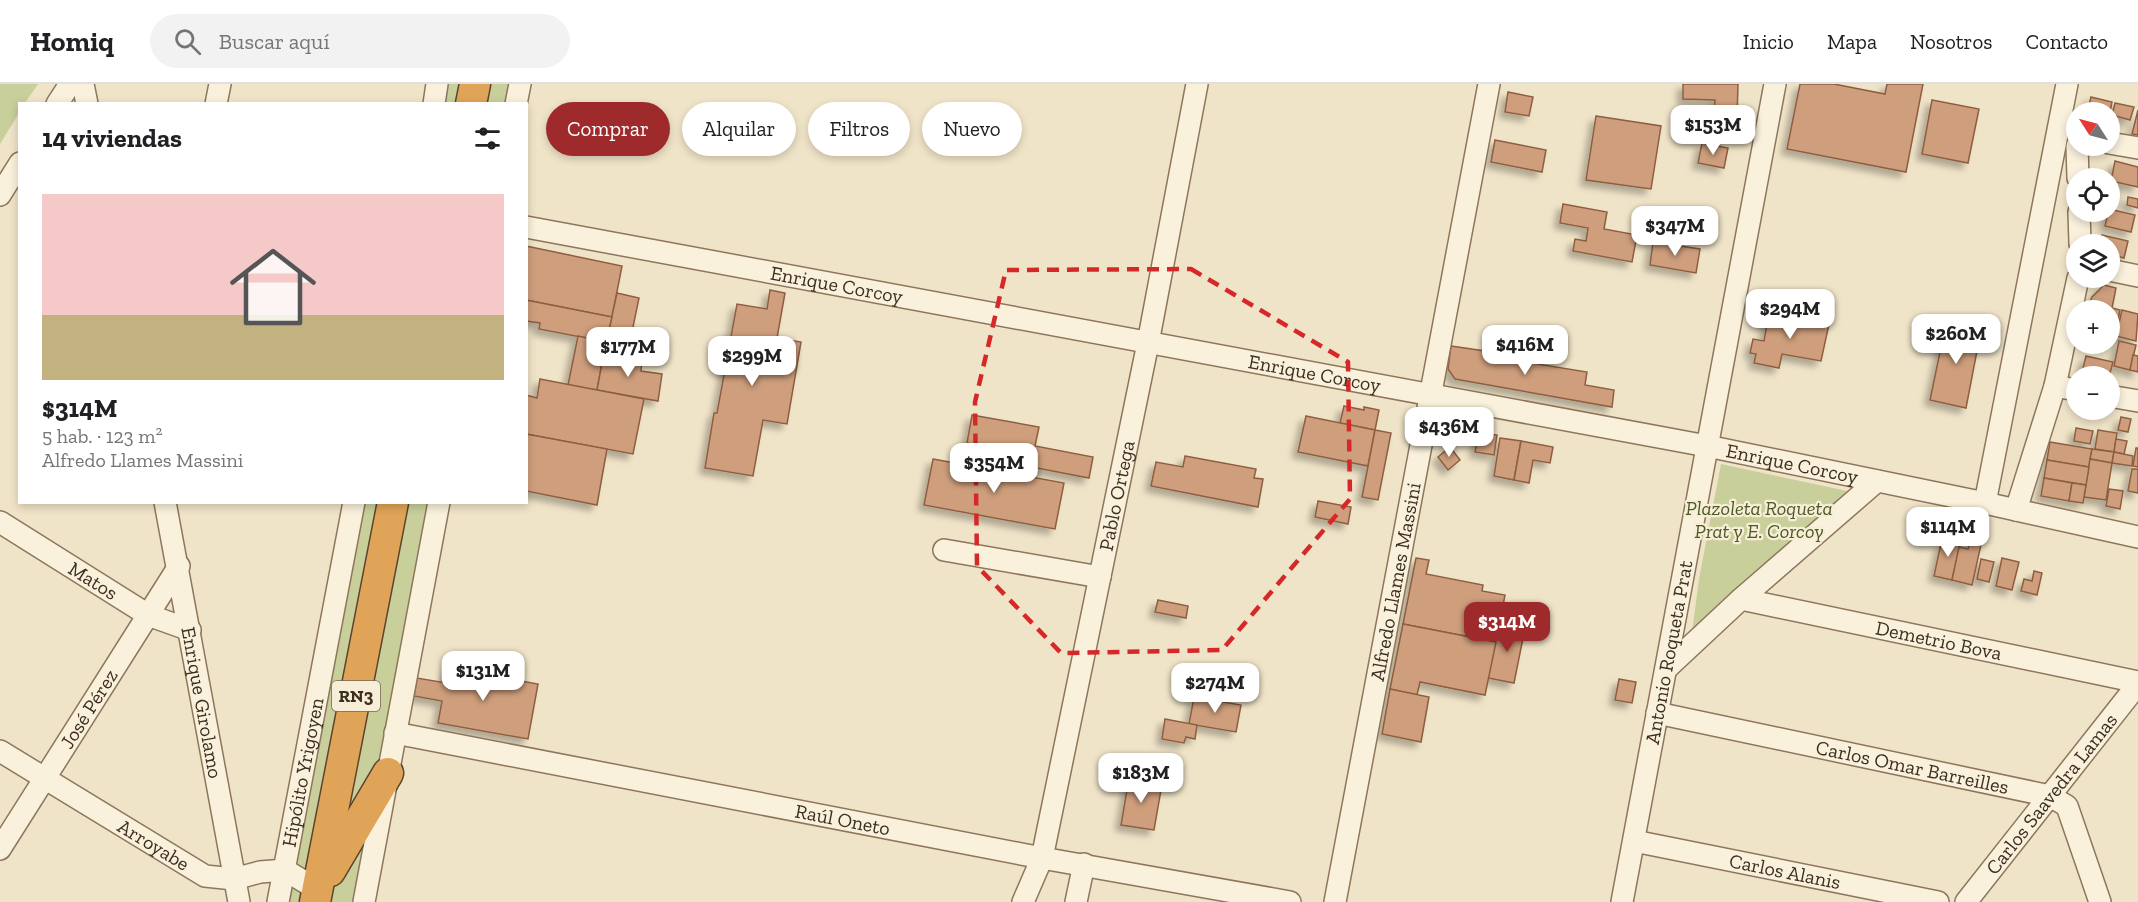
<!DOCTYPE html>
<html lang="es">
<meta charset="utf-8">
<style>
body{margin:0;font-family:"Zilla Slab",serif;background:#f2f2f2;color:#202124;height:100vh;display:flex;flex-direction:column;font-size:22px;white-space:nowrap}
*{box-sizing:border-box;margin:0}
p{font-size:20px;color:#757577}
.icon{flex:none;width:33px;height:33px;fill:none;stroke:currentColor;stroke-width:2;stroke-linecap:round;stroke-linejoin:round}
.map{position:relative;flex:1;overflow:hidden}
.panel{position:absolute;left:18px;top:18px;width:510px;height:402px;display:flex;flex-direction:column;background:#fff;border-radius:0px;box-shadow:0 3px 9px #0003}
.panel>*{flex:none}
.top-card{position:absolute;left:546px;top:18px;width:570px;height:54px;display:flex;gap:12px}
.needle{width:39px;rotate:306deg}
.buttons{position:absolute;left:2066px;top:18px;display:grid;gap:12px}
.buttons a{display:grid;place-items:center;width:54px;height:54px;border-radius:50%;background:#fff;box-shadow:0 3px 9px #0003;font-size:30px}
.price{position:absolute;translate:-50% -51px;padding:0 14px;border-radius:12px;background:#fff;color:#222;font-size:20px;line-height:39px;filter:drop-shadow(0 2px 3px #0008)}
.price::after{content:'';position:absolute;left:50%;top:36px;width:18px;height:14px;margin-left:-9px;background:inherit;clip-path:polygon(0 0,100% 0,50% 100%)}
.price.selected{background:#9e2a2b;color:#fff}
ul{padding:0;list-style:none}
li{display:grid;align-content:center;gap:12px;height:318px;padding:0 24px}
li+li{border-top:2px solid #e0e0e0}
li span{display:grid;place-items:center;height:186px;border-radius:0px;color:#555}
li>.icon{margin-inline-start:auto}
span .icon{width:108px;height:108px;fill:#fffc;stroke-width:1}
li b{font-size:26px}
h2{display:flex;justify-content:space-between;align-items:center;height:72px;padding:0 24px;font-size:26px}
.chip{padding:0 21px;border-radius:27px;background:#fff;box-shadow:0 3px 9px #0003;font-size:21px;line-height:54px}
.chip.selected{background:#9e2a2b;color:#fff}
header{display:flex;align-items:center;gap:36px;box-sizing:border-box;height:84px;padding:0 30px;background:#fff;border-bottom:2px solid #e0e0e0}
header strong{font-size:28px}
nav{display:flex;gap:33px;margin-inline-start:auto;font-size:21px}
.search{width:420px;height:54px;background:#f2f2f2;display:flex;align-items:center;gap:15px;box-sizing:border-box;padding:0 21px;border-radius:33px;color:#757577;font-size:22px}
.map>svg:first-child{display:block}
</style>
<header>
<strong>Homiq</strong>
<div class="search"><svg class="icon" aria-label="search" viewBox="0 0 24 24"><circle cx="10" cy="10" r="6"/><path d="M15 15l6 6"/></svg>Buscar aquí</div>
<nav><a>Inicio</a><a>Mapa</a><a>Nosotros</a><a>Contacto</a></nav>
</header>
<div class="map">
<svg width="2138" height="818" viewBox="0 0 2138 818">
<defs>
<filter id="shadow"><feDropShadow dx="-5.5" dy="5.5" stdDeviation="3" flood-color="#0004"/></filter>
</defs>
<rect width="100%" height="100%" fill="#f0e4c8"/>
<g fill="#c9cf9b">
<path d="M0,0H38L25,19L20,20L19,29L0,60Z"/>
<path d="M437,0H520L516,19L434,20Z"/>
<path d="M1721,380L1861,410L1691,555L1699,495Z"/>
<path d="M354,419H439L364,818H278Z"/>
</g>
<g fill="#cf9f7d" stroke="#8d5f41" stroke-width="1.5" filter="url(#shadow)">
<path d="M1683,0H1738L1737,34L1714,33L1715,16L1683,15Z"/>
<path d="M1800,0H1834L1885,10L1887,0H1923L1906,88L1787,65Z"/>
<path d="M1508,8L1533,13L1529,32L1505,28Z"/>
<path d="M2091,13L2112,18L2109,33V28H2087Z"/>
<path d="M1932,16L1979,25L1968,79L1922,70Z"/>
<path d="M2115,19L2134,23L2130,36L2112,31Z"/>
<path d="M2138,26V51L2132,50Z"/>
<path d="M1596,32L1661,42L1651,105L1586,96Z"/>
<path d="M1495,56L1546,66L1542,88L1491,78Z"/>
<path d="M1702,59L1728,64L1724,84L1698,79Z"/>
<path d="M2115,77L2138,83V103L2111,97Z"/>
<path d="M2128,113L2138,115V124L2127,121Z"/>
<path d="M1563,120L1607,128L1604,145L1637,151L1632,178L1573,167L1575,155L1586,157L1588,144L1560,139Z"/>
<path d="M2109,125L2135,131L2131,148L2105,142Z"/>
<path d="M2102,151L2128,157L2124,174L2109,170V160H2099Z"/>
<path d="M1653,158L1700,165L1696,189L1650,181Z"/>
<path d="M526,162L622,182L612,233L526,216Z"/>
<path d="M2104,201L2116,204L2112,224L2120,226L2116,246L2109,244V226H2087L2092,213Z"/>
<path d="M770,206L785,209L777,254L801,258L787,340L763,336L753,392L705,384L714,329H717L737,220L767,225Z"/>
<path d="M617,209L639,214L627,272L604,268Z"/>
<path d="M526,216L612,233L606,258L539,245L540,239L526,237Z"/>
<path d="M2122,226L2138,230L2136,257L2116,252Z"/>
<path d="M1769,228L1829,240L1821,277L1782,270L1779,284L1754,279L1756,270L1750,269L1753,255L1764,257Z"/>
<path d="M1946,239L1981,246L1966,324L1930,316Z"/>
<path d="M578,252L606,258L597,306L568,301Z"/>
<path d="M2119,257L2136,261L2130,286L2114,282Z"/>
<path d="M1451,262L1526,273L1525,278L1587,288L1585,301L1614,306L1612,323L1455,295L1448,285Z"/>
<path d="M604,268L642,275L641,287L662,290L658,317L597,306Z"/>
<path d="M2133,271L2138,272V288L2130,286Z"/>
<path d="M2086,272L2113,278L2109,293L2081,292Z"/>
<path d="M540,295L644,315L633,370L526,350V311L537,314Z"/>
<path d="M1344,322L1364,326V323L1379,326L1375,346L1340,339Z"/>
<path d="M972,331L1039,343L1035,362L1093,373L1089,394L1016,380L1019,369L967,359Z"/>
<path d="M1306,332L1375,346L1368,382L1298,368Z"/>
<path d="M2121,333L2131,335L2128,348L2118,346Z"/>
<path d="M2076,344L2093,347L2090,360L2074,357Z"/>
<path d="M1375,346L1391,349L1378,416L1362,413Z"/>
<path d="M2098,346L2117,349L2114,368L2095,365Z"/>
<path d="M1479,348L1497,351L1494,371L1475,368Z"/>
<path d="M526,350L607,365L597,421L526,407Z"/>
<path d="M1500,354L1521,357L1514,396L1494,392Z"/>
<path d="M2116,355L2127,357L2124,370L2114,368Z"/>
<path d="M1521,357L1553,363L1550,379L1533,376L1529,399L1514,396Z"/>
<path d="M2050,358L2092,365L2089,383L2047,376Z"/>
<path d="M1450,363L1460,376L1448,386L1438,373Z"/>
<path d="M2136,364H2138V383L2133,382Z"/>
<path d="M2092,365L2114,368L2112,379L2090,375Z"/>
<path d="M2114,368L2133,372L2132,382L2112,379Z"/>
<path d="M1185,372L1256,385L1254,394L1263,395L1258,423L1151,402L1156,378L1183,383Z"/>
<path d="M933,375L1064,399L1055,445L924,421Z"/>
<path d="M2090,375L2112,379L2106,416L2084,413Z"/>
<path d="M2047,376L2089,383L2086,401L2044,394Z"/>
<path d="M2132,385H2138V409L2128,407Z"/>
<path d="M2044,394L2072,399L2069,417L2041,412Z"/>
<path d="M2072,399L2086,401L2083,419L2069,417Z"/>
<path d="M2109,405L2123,407L2120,425L2106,422Z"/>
<path d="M1318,417L1351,423L1348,440L1315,433Z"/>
<path d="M1952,450L1962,452L1952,496L1934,492L1941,459L1949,461Z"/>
<path d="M1971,454L1982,456L1972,501L1952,496L1959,463L1968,465Z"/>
<path d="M1416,474L1429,476L1426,490L1483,501L1482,507L1505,511L1496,558L1403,540Z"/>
<path d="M2002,474L2019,478L2012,506L1996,502Z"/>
<path d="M1981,475L1994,478L1989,498L1977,495Z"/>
<path d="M2034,487L2042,489L2037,511L2021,507L2024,495L2032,497Z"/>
<path d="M1158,516L1188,522L1186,534L1155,528Z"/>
<path d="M1499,539L1525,544L1514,599L1488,594Z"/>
<path d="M1403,540L1496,558L1485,611L1420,598L1417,611L1390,605Z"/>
<path d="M448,584L538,600L528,655L438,639L442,617L414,612L417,594L446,599Z"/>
<path d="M1619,595L1636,598L1632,619L1615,616Z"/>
<path d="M1390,605L1429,613L1421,658L1382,650Z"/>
<path d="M1194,613L1241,621L1236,648L1189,640Z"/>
<path d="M1165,635L1197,641L1195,655L1186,653L1184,659L1162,655Z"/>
<path d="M1129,694L1162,700L1154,746L1121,741Z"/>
</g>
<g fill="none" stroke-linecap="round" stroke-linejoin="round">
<g stroke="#8d765c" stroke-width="24">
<g id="minor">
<path d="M83,0L87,20"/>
<path d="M57,20L70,0"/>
<path d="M216,20L220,0"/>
<path d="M434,20L437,0"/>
<path d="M516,20L520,0"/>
<path d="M2109,59L2138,64"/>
<path d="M2077,62L2078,94"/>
<path d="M0,111L20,79"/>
<path d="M2079,128L2080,160"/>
<path id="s1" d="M526,143L1707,362L1985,419L2138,453"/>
<path d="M2109,186L2138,192"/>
<path d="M2055,302L2076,306"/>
<path d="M2109,312L2138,317"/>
<path id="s2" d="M165,418L239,818"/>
<path d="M1985,419L2067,0"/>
<path d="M2016,426L2055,302L2078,194"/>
<path id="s3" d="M0,438L148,531L190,546"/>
<path d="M944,466L1100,493"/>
<path id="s4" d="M1741,515L2138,598"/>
<path d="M1666,585L1741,515L1877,397"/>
<path id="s5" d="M1657,629L2050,712L2067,722L2100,818"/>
<path id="s6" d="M395,649L1042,774L1290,818"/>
<path id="s7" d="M0,667L205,792L234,795L260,788L285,786L318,806"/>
<path id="s8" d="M1634,757L1938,818"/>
<path id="s9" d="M0,765L179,482"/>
<path id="s10" d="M278,818L354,418"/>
<path d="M364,818L439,418"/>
<path id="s11" d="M1023,818L1042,774L1148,259L1197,0"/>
<path d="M1076,818L1084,780"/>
<path id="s12" d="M1335,818L1489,0"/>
<path id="s13" d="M1622,818L1775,0"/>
<path id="s14" d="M1966,818L2138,600"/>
</g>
</g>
<g stroke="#5b4430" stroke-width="33">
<g id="highway">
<path d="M471,20L475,0"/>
<path d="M330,787L388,689"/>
<path d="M315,818L393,418"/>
</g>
</g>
<use href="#minor" stroke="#faf1dc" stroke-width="21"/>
<use href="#highway" stroke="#e0a458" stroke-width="30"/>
</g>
<path fill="none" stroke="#d62828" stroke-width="4.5" stroke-dasharray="12 8" stroke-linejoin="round" d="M1191,185L1348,278L1350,415L1222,566L1061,569L977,482L975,318L1006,186Z"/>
<g text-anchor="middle" stroke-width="4.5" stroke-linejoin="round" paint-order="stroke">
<rect fill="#f7eed8" stroke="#756857" stroke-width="1.5" x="332" y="597" width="48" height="30" rx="4.5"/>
<g font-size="18" font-weight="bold" fill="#3d2e20">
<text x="356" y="618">RN3</text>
</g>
<g font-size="20" fill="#3d2e20" stroke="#f7eed8">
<text dy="7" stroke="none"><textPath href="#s1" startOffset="316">Enrique Corcoy</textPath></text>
<text dy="7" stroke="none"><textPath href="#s1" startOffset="802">Enrique Corcoy</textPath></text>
<text dy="7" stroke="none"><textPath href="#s1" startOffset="1288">Enrique Corcoy</textPath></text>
<text dy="7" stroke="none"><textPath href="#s11" startOffset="418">Pablo Ortega</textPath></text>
<text dy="7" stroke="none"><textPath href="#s3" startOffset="110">Matos</textPath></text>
<text dy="7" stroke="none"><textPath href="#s12" startOffset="326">Alfredo Llames Massini</textPath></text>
<text dy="7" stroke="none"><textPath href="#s4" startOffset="202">Demetrio Bova</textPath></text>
<text dy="7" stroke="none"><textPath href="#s13" startOffset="254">Antonio Roqueta Prat</textPath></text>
<text dy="7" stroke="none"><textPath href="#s2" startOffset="204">Enrique Girolamo</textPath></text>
<text dy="7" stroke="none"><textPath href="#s9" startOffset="166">José Pérez</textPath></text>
<text dy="7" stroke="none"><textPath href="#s5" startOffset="261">Carlos Omar Barreilles</textPath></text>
<text dy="7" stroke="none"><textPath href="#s10" startOffset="132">Hipólito Yrigoyen</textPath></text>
<text dy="7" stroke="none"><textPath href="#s14" startOffset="138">Carlos Saavedra Lamas</textPath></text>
<text dy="7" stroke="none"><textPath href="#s6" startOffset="456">Raúl Oneto</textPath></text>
<text dy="7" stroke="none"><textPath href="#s7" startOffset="180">Arroyabe</textPath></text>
<text dy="7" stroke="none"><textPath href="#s8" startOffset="154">Carlos Alanis</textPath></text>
</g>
<g font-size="20" font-style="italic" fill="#4d5a26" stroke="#f7eed8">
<text x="1759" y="431">Plazoleta Roqueta<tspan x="1759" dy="23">Prat y E. Corcoy</tspan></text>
</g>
</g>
</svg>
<div class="buttons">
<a><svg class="needle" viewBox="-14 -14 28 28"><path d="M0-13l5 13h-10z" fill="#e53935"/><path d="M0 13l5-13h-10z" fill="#757577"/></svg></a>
<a><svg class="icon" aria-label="locate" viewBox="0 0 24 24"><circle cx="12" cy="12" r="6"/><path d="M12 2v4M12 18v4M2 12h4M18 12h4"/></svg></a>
<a><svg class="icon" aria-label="layers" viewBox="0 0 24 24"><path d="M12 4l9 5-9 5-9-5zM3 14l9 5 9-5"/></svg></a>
<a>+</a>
<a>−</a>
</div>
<b class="price" style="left:1713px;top:72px">$153M</b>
<b class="price" style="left:1675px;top:173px">$347M</b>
<b class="price" style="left:1790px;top:256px">$294M</b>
<b class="price" style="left:1956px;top:281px">$260M</b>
<b class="price" style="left:1525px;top:292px">$416M</b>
<b class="price" style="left:628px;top:294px">$177M</b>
<b class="price" style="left:752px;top:303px">$299M</b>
<b class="price" style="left:1449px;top:374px">$436M</b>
<b class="price" style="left:994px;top:410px">$354M</b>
<b class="price" style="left:1948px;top:474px">$114M</b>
<b class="price selected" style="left:1507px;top:569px">$314M</b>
<b class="price" style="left:483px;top:618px">$131M</b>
<b class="price" style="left:1215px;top:630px">$274M</b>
<b class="price" style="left:1141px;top:720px">$183M</b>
<div class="top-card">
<a class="chip selected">Comprar</a>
<a class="chip">Alquilar</a>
<a class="chip">Filtros</a>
<a class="chip">Nuevo</a>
</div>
<section class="panel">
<h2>14 viviendas<svg class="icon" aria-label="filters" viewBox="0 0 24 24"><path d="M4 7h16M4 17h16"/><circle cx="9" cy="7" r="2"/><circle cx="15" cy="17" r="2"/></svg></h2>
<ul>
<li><span style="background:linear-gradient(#f6c9c9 65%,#c2b280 0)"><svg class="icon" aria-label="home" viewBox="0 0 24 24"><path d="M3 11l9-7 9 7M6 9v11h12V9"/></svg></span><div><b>$314M</b><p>5 hab. · 123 m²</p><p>Alfredo Llames Massini</p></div></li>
</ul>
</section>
</div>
